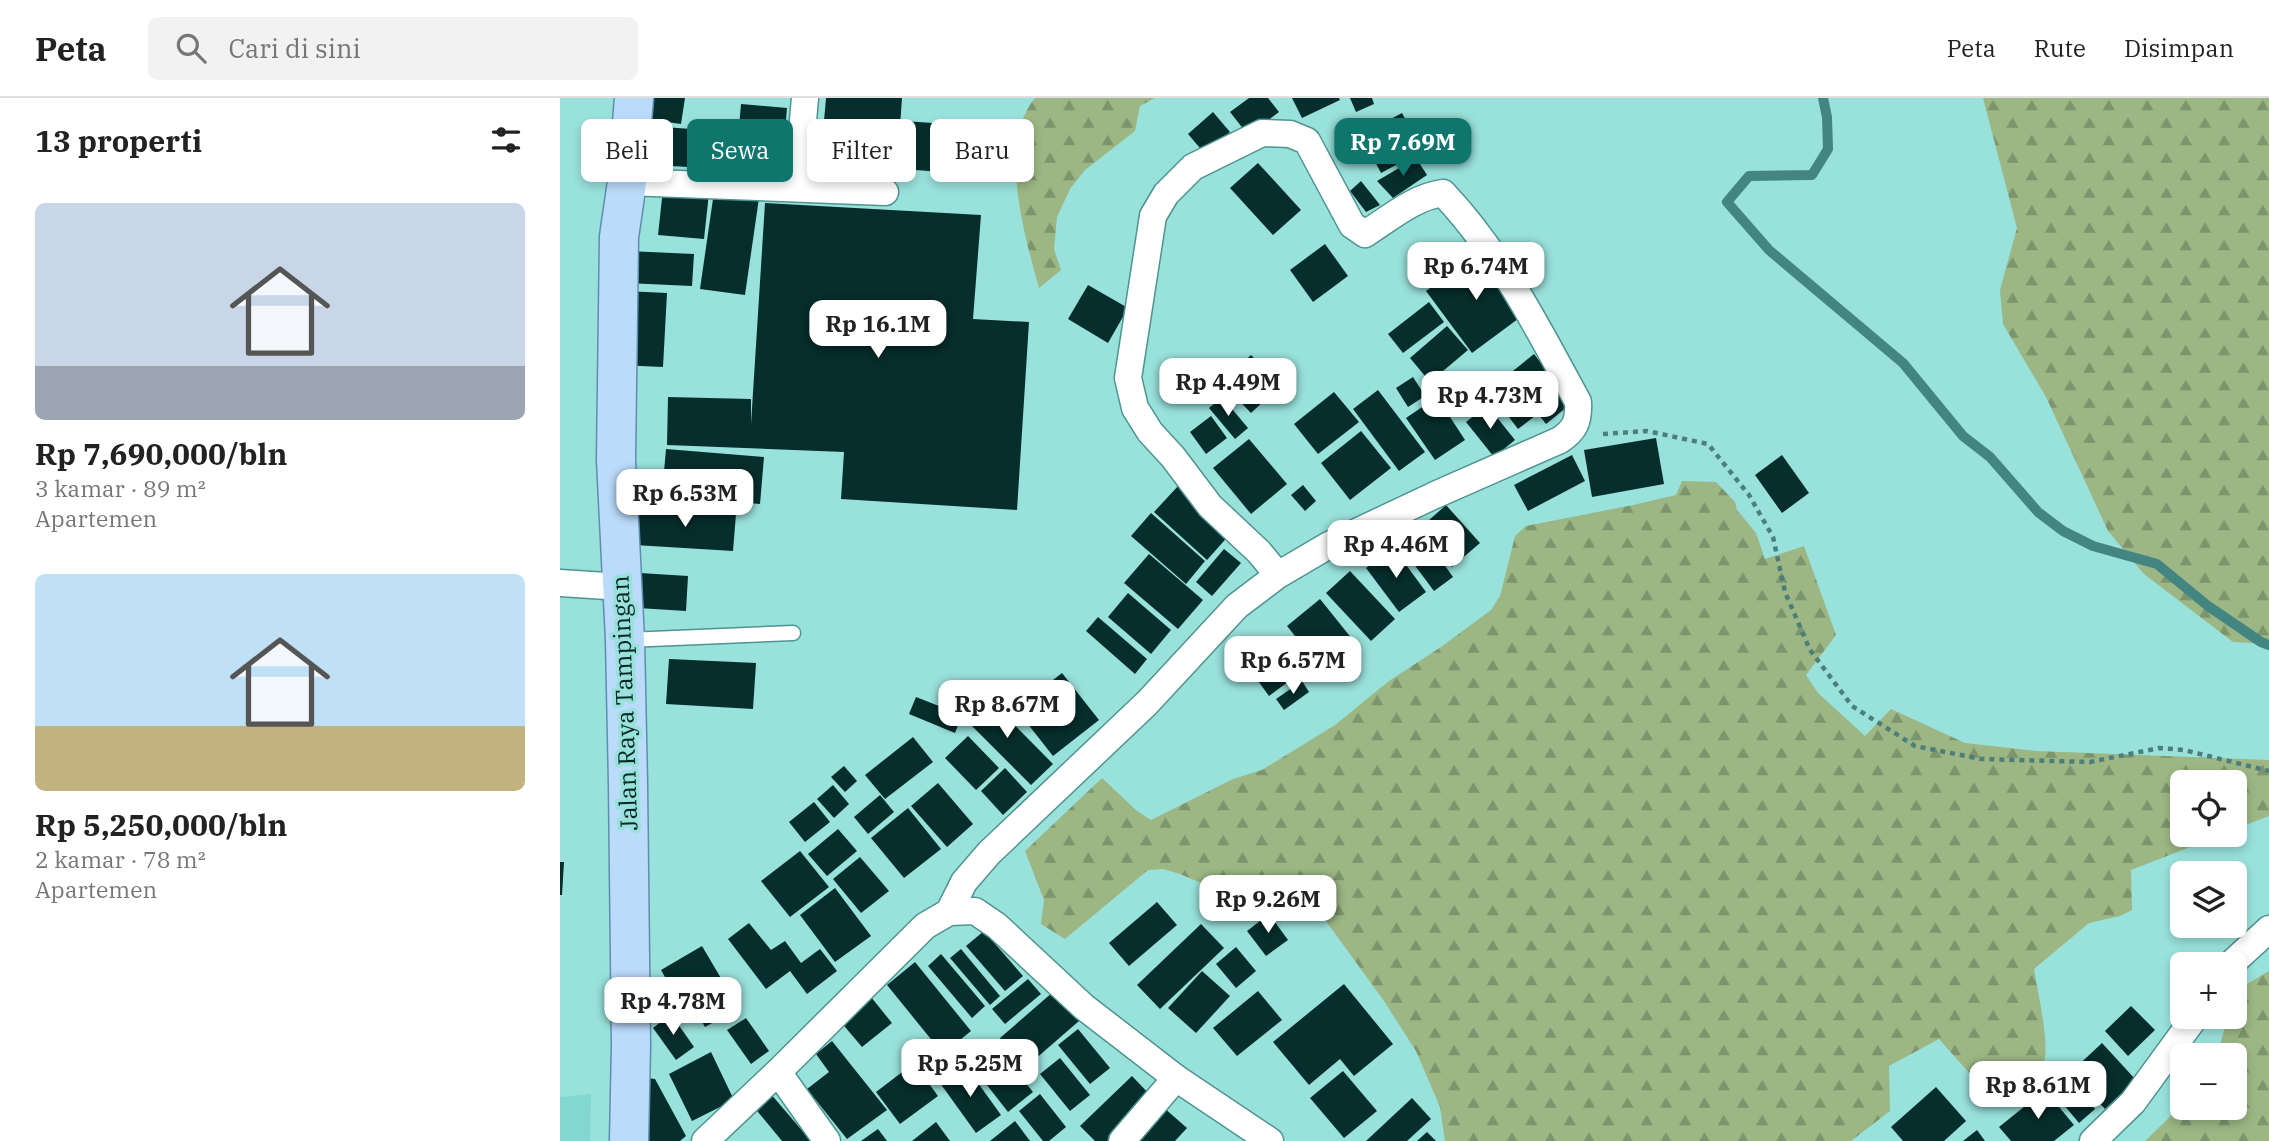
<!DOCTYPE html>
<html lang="id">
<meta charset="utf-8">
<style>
body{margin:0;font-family:"IBM Plex Serif",serif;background:#f2f2f2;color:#222;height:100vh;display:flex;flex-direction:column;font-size:26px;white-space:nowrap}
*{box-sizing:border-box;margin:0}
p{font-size:23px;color:#767676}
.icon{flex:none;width:38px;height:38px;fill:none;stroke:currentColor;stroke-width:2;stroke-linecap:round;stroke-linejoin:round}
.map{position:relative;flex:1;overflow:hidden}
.drawer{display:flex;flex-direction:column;background:#fff;width:560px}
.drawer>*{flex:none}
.hud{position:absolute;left:21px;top:21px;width:665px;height:63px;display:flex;gap:14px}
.controls{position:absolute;left:1610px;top:672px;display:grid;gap:14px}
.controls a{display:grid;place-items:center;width:77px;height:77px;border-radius:10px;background:#fff;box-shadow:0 4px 10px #0003;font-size:35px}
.price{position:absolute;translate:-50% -60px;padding:0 16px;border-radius:14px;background:#fff;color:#222;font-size:23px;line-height:46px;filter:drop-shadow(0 2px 4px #0008)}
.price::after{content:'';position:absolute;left:50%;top:42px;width:21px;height:16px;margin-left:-10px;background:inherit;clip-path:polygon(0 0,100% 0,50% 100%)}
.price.active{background:#0f766e;color:#fff}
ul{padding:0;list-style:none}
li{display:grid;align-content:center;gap:14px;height:371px;padding:0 35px}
li span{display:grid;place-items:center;height:217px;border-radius:10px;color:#555}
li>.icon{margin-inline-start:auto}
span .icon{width:126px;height:126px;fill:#fffc;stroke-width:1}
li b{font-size:30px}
h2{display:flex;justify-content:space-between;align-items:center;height:84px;padding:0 35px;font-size:30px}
.tag{padding:0 24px;border-radius:10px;background:#fff;box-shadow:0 4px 10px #0003;font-size:24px;line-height:63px}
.tag.active{background:#0f766e;color:#fff}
header{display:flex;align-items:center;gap:42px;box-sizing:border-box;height:98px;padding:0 35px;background:#fff;border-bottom:2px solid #e0e0e0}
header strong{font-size:33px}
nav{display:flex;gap:38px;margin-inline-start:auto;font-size:24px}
.search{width:490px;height:63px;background:#f2f2f2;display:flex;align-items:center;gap:18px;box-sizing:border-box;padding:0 24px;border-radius:10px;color:#767676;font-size:26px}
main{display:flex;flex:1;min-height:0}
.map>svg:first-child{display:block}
</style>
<header>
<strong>Peta</strong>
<div class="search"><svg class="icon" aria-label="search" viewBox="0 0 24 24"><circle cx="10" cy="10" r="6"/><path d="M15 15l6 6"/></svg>Cari di sini</div>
<nav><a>Peta</a><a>Rute</a><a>Disimpan</a></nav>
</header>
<main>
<section class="drawer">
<h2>13 properti<svg class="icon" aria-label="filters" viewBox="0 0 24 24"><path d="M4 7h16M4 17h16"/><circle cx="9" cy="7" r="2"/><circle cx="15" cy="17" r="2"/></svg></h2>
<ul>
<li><span style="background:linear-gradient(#c9d6e8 75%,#9aa5b1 0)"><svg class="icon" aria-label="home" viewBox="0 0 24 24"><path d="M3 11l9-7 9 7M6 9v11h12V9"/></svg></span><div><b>Rp 7,690,000/bln</b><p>3 kamar · 89 m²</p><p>Apartemen</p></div></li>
<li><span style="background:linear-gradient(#bfe0f5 70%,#c2b280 0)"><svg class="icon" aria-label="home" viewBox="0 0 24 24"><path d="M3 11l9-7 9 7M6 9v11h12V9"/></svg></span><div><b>Rp 5,250,000/bln</b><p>2 kamar · 78 m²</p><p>Apartemen</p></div></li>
</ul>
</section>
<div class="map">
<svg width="1709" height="1043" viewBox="0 0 1709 1043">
<defs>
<pattern id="forest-firs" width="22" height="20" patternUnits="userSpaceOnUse" patternTransform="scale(1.75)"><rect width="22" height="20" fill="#9cb684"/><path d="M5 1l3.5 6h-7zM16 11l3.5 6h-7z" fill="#7d946c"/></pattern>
</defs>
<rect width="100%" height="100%" fill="#99e1db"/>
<path fill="#83d7d1" d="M31,996L30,1043H0V999Z"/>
<g fill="url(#forest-firs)">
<path d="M475,0H595L580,8L575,33L525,72L510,91L497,119L494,151L501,172L479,190C465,139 437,45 475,0Z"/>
<path d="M1423,0H1709V546L1673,544L1584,476L1548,433L1486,299L1443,226L1440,192L1457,130Z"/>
<path d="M1122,383L1156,384L1175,404L1177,412L1196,435L1205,461L1244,448L1276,537L1246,577L1258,595L1305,638L1331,611L1405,645L1476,653L1709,662V718L1675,731V684H1622V737H1661L1571,772L1572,812L1560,818L1529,825L1474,871C1477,890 1490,947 1484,963C1480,974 1447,998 1436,1005L1379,941L1329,968L1330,1013L1291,1043H885L880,1009L856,953L824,903L739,786L676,800L620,776L603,771L588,772L505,841L481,826L484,802L465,753L542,680L577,713L591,722L673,681L702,672L775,627L829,583L881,549L931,512L940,498L955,438L966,428L1073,407L1116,397Z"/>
<path d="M1709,873V1043H1585L1622,1007V1010H1675V957H1657L1668,919H1675V893Z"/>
</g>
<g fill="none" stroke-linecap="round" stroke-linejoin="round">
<path stroke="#428581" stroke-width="10" d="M1263,0L1267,19L1268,51L1252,77L1189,78L1167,104L1209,152L1343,265L1403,338L1430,359L1478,414L1503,433L1533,448L1597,466L1648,508L1701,544L1709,547"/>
</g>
<g fill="#062e2c">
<path d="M82,0H125L121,26L79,20Z"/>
<path d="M266,0H342L340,29L332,28L330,67L279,64L281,24L264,23Z"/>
<path d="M689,0H708L719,14L688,37L670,14Z"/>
<path d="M732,0H779L780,2L742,20Z"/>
<path d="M790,0H812L814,6L796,14Z"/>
<path d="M181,6L227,10L223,57L177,53Z"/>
<path d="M653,14L670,34L645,56L628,36Z"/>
<path d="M842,15L862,53L821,75L801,37Z"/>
<path d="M344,23L387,26L383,74L341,71Z"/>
<path d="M76,27L131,31L129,69L73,66Z"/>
<path d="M856,60L867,77L833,100L817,83Z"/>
<path d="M698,65L741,112L713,137L670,90Z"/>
<path d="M801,83L820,107L806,114L790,93Z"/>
<path d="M103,91L149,95L144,141L98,137Z"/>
<path d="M154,94L199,100L185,197L140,191Z"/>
<path d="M205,105L421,117L413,221L469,224L457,412L281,401L284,354L107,347L108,299L191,301V326Z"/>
<path d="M765,146L788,178L753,204L730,172Z"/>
<path d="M68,153L134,156L132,188L66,185Z"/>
<path d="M920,153L966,215L912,255L866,193Z"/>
<path d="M528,187L568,210L548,245L508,221Z"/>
<path d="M64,193L107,195L103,269L59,267Z"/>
<path d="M869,204L884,224L843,255L828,236Z"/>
<path d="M887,228L908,252L870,284L850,260Z"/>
<path d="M974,256L1012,305L986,326L948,277Z"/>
<path d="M691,257L720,288L691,315L662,285Z"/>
<path d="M895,274L919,307L903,319L879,286Z"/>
<path d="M944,277L975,318L958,331L927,290Z"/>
<path d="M853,279L865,298L848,309L836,290Z"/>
<path d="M818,292L865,354L839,373L793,311Z"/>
<path d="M774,294L799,324L758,356L734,326Z"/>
<path d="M662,299L688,330L675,341L649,310Z"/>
<path d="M877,299L905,342L875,362L846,320Z"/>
<path d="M927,307L955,342L934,359L906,324Z"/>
<path d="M651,318L667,340L646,356L630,334Z"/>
<path d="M801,333L831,370L790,402L761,365Z"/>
<path d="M1096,340L1104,386L1032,399L1024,352Z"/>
<path d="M689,341L727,386L691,416L653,370Z"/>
<path d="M106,351L204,359L200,406L102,397Z"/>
<path d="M1012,357L1025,383L968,413L954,387Z"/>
<path d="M1222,357L1249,395L1222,415L1195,377Z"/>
<path d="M619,387L671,435L647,462L594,414Z"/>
<path d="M743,387L756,403L745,413L731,397Z"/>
<path d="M886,407L920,445L892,469L859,431Z"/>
<path d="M77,410L176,416L173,453L75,447Z"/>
<path d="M591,415L645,463L626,486L571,438Z"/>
<path d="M833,449L866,494L839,514L806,470Z"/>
<path d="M664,451L681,465L652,498L636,484Z"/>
<path d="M873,451L893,479L874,493L853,465Z"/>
<path d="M589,456L643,502L618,531L564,485Z"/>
<path d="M790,473L835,521L811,543L766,495Z"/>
<path d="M80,475L128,478L126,513L78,510Z"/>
<path d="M568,495L611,532L591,556L548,519Z"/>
<path d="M760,501L801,552L768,579L727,528Z"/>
<path d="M538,519L587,561L575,576L526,533Z"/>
<path d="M712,545L736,578L709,598L685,565Z"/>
<path d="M109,561L196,565L193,611L106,606Z"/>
<path d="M502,575L539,622L493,658L456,611Z"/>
<path d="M742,583L749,594L724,612L716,601Z"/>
<path d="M424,596L493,666L471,687L402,618Z"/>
<path d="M356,599L402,617L395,635L349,616Z"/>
<path d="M408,638L439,670L416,692L385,660Z"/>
<path d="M353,639L373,664L325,701L305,677Z"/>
<path d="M284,668L297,683L285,694L271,679Z"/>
<path d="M445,670L467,694L443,717L421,693Z"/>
<path d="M378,685L413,726L387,749L351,708Z"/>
<path d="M273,687L289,706L274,720L257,701Z"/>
<path d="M320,697L334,714L308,736L294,719Z"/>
<path d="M254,704L270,724L245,744L229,724Z"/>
<path d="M348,710L381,751L344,780L311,740Z"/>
<path d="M278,731L297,753L267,778L248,756Z"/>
<path d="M240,753L269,789L230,819L201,783Z"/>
<path d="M300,759L329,793L301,815L273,781Z"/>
<path d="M0,764H4L2,797H0Z"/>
<path d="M275,790L311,838L275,864L240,817Z"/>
<path d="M597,804L617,827L569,868L549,845Z"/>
<path d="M709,816L728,842L706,858L687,833Z"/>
<path d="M189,825L211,852L225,843L241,865L260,851L277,873L247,896L230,873L206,891L168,841Z"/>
<path d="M641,826L664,850L600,911L577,887Z"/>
<path d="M424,833L463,878L445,893L406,848Z"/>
<path d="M142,848L165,887L144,900L167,887L180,909L145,929L132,906L123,911L101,872Z"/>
<path d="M676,849L696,873L676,890L656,866Z"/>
<path d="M401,851L440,898L430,907L390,860Z"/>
<path d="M381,856L425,908L412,920L368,868Z"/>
<path d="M355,864L411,933L383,956L327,887Z"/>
<path d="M642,873L670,898L636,935L608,910Z"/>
<path d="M468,881L481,896L445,926L432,911Z"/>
<path d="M784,886L833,946L794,978L780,961L749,987L713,944Z"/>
<path d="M698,893L722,922L677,958L653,930Z"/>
<path d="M493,894L519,923L466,969L440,940Z"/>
<path d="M311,899L332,925L302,949L280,923Z"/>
<path d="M1571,908L1595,932L1568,958L1545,933Z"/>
<path d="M111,916L134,949L116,962L93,930Z"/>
<path d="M186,920L209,953L191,966L167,932Z"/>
<path d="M518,931L550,970L530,986L498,947Z"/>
<path d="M272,943L327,1012L287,1041L247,991L269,974L256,956Z"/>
<path d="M434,945L473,994L448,1014L409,964Z"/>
<path d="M1542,945L1576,982L1545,1011L1511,974Z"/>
<path d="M151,954L174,1002L132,1023L109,976Z"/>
<path d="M500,960L530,997L510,1013L480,976Z"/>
<path d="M354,965L378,998L340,1026L316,994Z"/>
<path d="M405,967L441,1017L416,1035L380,985Z"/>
<path d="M783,973L817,1013L784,1040L750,1000Z"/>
<path d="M1505,975L1535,1011L1519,1025L1489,989Z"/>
<path d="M572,978L593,1000L548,1043H535L520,1028Z"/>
<path d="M80,979L95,981L126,1038L120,1043H83Z"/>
<path d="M1376,989L1406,1023L1384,1043H1343L1331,1029Z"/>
<path d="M1485,992L1514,1027L1494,1043H1451L1439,1029Z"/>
<path d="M210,995L251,1043H222L194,1009Z"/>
<path d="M480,996L506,1029L489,1043H483L459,1013Z"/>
<path d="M852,1000L871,1021L847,1043H806Z"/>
<path d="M603,1009L627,1030L615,1043H575Z"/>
<path d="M455,1023L470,1043H430Z"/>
<path d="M376,1024L390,1043H352Z"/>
<path d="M318,1031L327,1043H301Z"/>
<path d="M1417,1032L1425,1043H1403Z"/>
<path d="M867,1034L876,1043H857Z"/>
</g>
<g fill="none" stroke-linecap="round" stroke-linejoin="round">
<g stroke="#4e9490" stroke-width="17">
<path id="lane" d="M67,542L233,535"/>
</g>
<g stroke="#4e9490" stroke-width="29">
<g id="street">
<path d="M67,84L325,94"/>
<path d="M237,90L245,0"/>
<path d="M0,485L62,489"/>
<path d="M389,814L404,784L429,755L587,605L677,508L718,477L769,447L875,397L1000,342C1015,332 1019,323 1018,304C979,232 940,155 883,95C854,99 830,120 805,136L792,127L747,43L730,36L702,35L633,69L606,96L593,118L568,280L575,310L590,334L613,359L650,408L699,454L718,477"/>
<path d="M1671,866L1709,831"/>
<path d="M218,974L267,1043"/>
<path d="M145,1043L218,974L365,828L389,814L415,813L437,828L524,909L616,980L710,1043"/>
<path d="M562,1043L616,980"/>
<path d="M1533,1043L1573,1004L1635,919"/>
</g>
</g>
<g stroke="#5f8db0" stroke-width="41">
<path id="primary" d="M69,1043L71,947L68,686L65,542L56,362L59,139L67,84L74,0"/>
</g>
<path stroke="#4c7e7b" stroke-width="4.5" stroke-dasharray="5 5" stroke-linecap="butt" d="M1043,336L1087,333L1148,346L1189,397L1213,439L1225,494L1250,552L1292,608L1355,648L1421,661L1530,664L1599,650L1624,652L1709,673"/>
<use href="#lane" stroke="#fff" stroke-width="14"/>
<use href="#street" stroke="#fff" stroke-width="26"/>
<use href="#primary" stroke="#bbdbfb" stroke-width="38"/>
</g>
<g text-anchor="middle" stroke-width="7" stroke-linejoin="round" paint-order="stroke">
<g font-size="24" fill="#092827" stroke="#99e1db">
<text transform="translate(65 605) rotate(-92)" y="8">Jalan Raya Tampingan</text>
</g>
</g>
</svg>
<div class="controls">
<a><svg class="icon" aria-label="locate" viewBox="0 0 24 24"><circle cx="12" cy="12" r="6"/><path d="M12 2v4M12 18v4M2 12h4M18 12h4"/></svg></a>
<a><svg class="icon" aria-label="layers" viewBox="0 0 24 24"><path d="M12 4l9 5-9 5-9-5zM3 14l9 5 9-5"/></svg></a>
<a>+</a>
<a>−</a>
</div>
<b class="price active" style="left:843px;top:80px">Rp 7.69M</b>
<b class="price" style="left:916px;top:204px">Rp 6.74M</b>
<b class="price" style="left:318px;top:262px">Rp 16.1M</b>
<b class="price" style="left:668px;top:320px">Rp 4.49M</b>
<b class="price" style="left:930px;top:333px">Rp 4.73M</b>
<b class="price" style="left:125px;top:431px">Rp 6.53M</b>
<b class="price" style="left:836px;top:482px">Rp 4.46M</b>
<b class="price" style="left:733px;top:598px">Rp 6.57M</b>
<b class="price" style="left:447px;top:642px">Rp 8.67M</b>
<b class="price" style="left:708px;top:837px">Rp 9.26M</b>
<b class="price" style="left:113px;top:939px">Rp 4.78M</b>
<b class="price" style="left:410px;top:1001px">Rp 5.25M</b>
<b class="price" style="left:1478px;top:1023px">Rp 8.61M</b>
<div class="hud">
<a class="tag">Beli</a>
<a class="tag active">Sewa</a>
<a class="tag">Filter</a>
<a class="tag">Baru</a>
</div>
</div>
</main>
